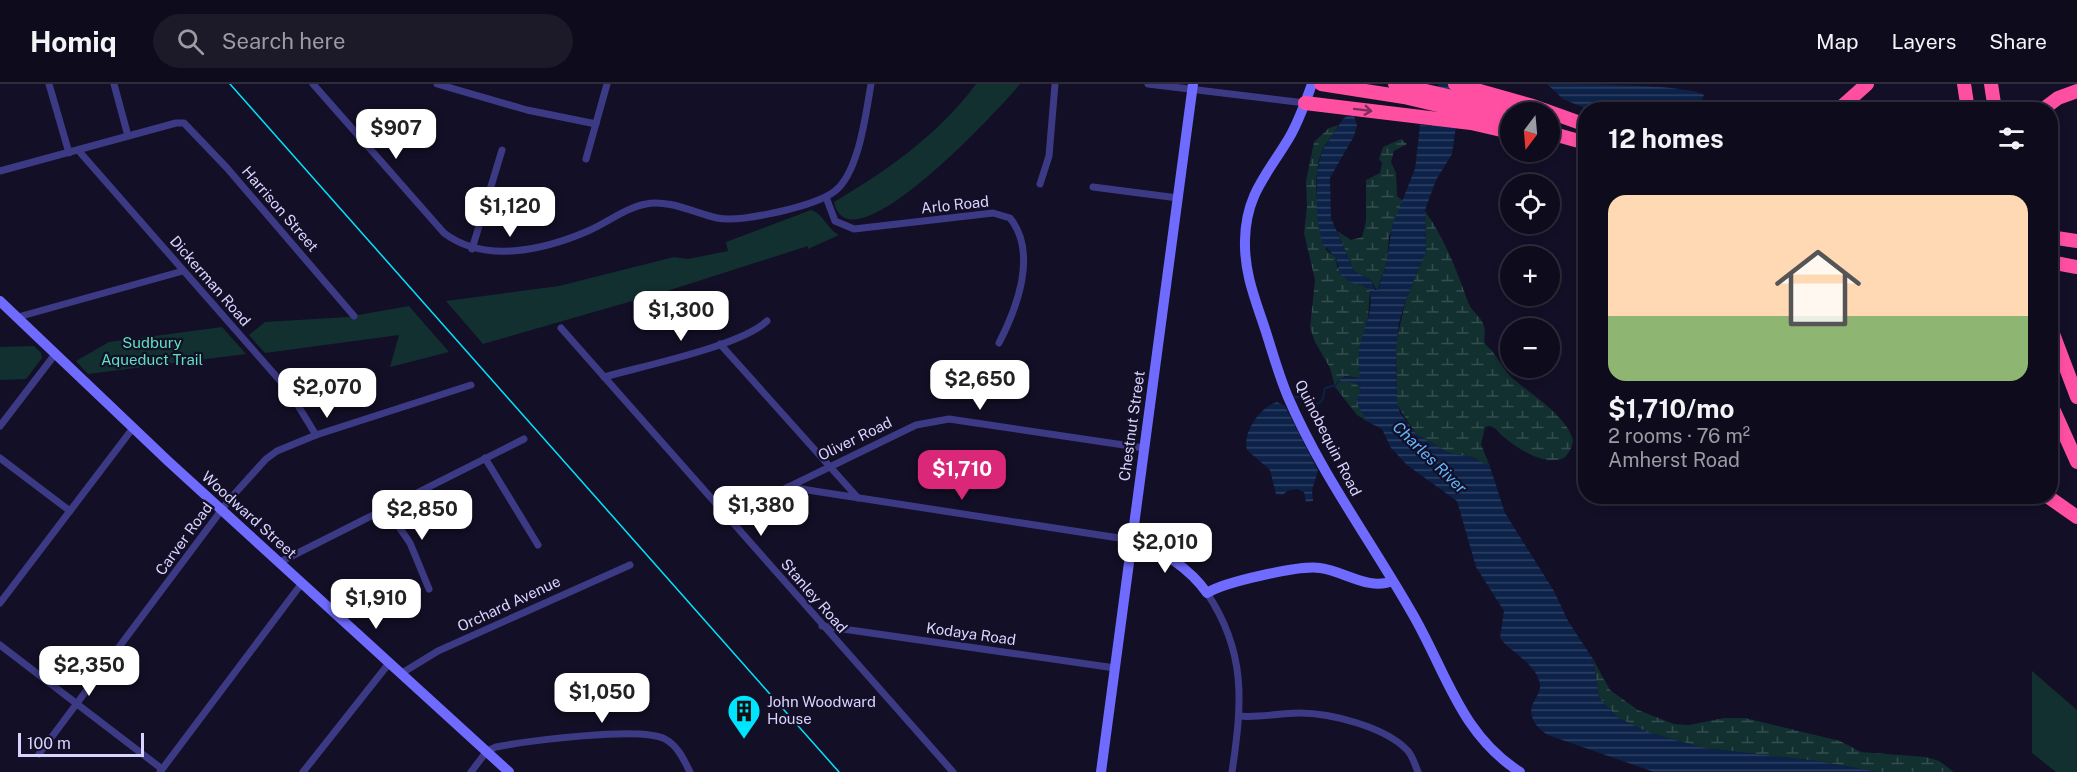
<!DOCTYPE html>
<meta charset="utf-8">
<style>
body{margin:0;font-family:"Public Sans",sans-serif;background:#1c1929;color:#f1f3f6;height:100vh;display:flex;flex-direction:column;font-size:22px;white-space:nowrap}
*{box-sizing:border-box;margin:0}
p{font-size:20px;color:#9b9ba3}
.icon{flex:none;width:33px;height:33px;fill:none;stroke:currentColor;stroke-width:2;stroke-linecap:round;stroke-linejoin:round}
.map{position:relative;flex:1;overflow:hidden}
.sheet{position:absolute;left:1578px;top:18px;width:480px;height:402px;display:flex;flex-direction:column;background:#0e0b1c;border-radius:24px;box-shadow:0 3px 9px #0003,0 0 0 2px #2e2b3b}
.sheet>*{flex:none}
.needle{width:39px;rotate:196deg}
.tools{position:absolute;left:1500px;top:18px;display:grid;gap:12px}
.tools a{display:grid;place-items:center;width:60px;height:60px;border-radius:50%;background:#0e0b1c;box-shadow:0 3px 9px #0003,0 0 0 2px #2e2b3b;font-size:30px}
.scale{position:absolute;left:18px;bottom:15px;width:126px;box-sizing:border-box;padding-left:6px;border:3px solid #d9d4ff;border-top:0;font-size:16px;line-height:21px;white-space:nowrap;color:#d9d4ff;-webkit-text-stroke:4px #130f26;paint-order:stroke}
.price{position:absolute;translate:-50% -51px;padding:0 14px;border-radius:12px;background:#fff;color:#222;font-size:20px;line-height:39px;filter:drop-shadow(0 2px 3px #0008)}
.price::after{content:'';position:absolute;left:50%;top:36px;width:18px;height:14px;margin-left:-9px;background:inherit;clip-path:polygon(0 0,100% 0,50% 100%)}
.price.current{background:#db2777;color:#fff}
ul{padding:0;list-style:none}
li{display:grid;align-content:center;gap:12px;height:318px;padding:0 30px}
li span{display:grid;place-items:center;height:186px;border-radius:18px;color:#555}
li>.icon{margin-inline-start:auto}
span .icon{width:108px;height:108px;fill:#fffc;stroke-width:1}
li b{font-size:26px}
h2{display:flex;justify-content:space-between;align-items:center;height:72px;padding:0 30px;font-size:26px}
header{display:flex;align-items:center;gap:36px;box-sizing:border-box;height:84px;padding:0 30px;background:#0e0b1c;border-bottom:2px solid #2e2b3b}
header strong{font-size:28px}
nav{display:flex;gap:33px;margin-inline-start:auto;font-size:21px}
.search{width:420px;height:54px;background:#1c1929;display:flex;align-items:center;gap:15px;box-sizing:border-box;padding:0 21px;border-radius:33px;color:#9b9ba3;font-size:22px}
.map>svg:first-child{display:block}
</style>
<header>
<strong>Homiq</strong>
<div class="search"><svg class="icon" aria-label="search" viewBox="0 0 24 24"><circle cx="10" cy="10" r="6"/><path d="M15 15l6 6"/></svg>Search here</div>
<nav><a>Map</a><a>Layers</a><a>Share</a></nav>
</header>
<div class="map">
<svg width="2077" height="688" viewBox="0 0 2077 688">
<defs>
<pattern id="wetland-marsh" width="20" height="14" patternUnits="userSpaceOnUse" patternTransform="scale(1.5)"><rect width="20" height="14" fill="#12302f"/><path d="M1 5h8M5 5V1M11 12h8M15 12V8" fill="none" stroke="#344d4e"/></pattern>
<pattern id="water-rules" width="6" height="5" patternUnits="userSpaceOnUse" patternTransform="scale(1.5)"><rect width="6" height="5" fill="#0c2248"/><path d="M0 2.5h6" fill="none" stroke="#2f4163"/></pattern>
</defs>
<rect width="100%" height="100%" fill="#130f26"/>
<g fill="#12302f">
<path d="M976,0H1020C1002,22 849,189 834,118C888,86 938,51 976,0Z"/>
<path d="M811,126C823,129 827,145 839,151L808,165V162L667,207L483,260L446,217L559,202L674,173L688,175L728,167L726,158Z"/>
<path d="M409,222L449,268L390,283L399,251L265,269L249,251L265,238L347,233Z"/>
<path d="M222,243L246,270L88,290L76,277L109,258Z"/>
<path d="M34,262L41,269L42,274L26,295L0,296V263Z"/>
<path d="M2032,587L2077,626V688H2056L2032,669Z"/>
</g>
<g fill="url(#wetland-marsh)">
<path d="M1338,41C1334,51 1325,59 1321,69C1311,100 1319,135 1326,166L1336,173L1337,183L1370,206L1368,234L1359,270L1360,294L1345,292L1338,298C1347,296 1356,297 1361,305C1354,322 1363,324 1368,338L1357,331L1335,303L1330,284L1315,258L1310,244L1315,196L1304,149L1307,122L1306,97L1314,58L1329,44Z"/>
<path d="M1401,55L1407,60L1394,67L1391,78L1396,89L1397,112L1403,117L1389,153L1387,177L1377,207L1371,196L1354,187L1337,147L1351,156L1362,153L1366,137V96L1380,89L1382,79L1379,75L1383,63Z"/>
<path d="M1425,127C1445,155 1457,187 1468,218C1471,227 1481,232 1484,242C1486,248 1483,254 1485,260C1497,270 1501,283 1511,293C1529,309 1564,330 1572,353C1575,360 1569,369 1564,374C1544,382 1519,366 1504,353C1498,349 1497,344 1490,342L1485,343L1481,360L1490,383L1473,373L1449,369L1416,350L1397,321L1396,259L1406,215L1426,167Z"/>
<path d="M1593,575L1610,606L1638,626L1674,640L1689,641L1724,634H1745L1840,657L1861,668L1926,673L1939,677L1954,688H1878L1817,677L1704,664L1647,648L1617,633L1599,614Z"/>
</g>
<g fill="url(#water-rules)">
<path d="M1438,0H1462L1452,70L1436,96L1425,126L1426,167L1406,215L1399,239L1396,265L1397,318L1400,329L1416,350L1449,369L1473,373L1490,383L1505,429L1554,507L1568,537L1593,575L1599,614L1617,633L1647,648L1704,664L1817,677L1878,688H1654L1551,652C1540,648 1528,635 1532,622C1534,615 1541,609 1540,600C1536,579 1511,569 1500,554L1504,527L1476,483L1457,417L1407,381L1391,364L1382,345L1368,338L1358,322L1357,315L1361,305C1355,296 1347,296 1337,299L1342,293L1360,294C1359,284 1358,275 1359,265C1362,247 1378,219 1367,203L1349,198L1340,190L1336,173L1322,160L1317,131V87L1322,67L1343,35L1347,32H1354L1357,41L1354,52L1330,94L1331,134L1354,187L1371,196L1375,206H1378L1387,177L1392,142L1415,85L1420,41L1432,42Z"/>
<path d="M1547,0C1575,0 1688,0 1704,11L1699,22L1692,25H1587L1563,15Z"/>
<path d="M1277,318L1285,322L1318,387L1312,406L1313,417L1306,418L1304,408L1297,405L1287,407L1283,411L1276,410L1270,386L1247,366C1242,349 1260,323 1277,318Z"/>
</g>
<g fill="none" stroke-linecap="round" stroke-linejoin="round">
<path stroke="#0c2248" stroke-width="2" d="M1295,313H1304L1313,320C1324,321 1323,312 1325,304L1336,301L1339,297"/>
<g stroke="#3d3a85" stroke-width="7">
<path d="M49,0L69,69"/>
<path d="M114,0L128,52"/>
<path d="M313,0L444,149C485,180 544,166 588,147C607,139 625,124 646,120C668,115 695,129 717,134C741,139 816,122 835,107C859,88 866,29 871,0"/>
<path d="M437,0L527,26L596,40"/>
<path d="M1148,0L1305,19"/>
<path d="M78,66L289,307L316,351"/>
<path d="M586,75L607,0"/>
<path d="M0,87L176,39H184L227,84L354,232"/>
<path d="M1040,100L1049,72L1055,0"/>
<path d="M1093,103L1178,114"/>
<path d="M826,113L835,137L854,145L993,129L1010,134C1038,169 1017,224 999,259"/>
<path d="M472,165L502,66"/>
<path d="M18,233L183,187"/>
<path d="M561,244L953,688"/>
<path d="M720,260L858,414"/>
<path d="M604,293C643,282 741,262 767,237"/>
<path d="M0,342L56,269"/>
<path d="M0,374L70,427"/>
<path d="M485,374L538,461"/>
<path d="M788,403L1132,456"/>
<path d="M386,424L410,459L429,505"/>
<path d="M727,433L916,341L949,335L1144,364"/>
<path d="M280,478L524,355"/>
<path d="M1207,509C1247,569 1242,620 1232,688"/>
<path d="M0,519L133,344"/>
<path d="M822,542L1115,584"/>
<path d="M0,561L162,685"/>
<path d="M402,589L438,567L630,481"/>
<path d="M1239,632C1259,634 1279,629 1299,629C1331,629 1386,643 1408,667C1413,673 1415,681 1418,688"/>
<path d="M39,670L229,416L266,375L277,367L316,351L471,301"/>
<path d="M160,688L302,499"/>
<path d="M303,688L390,578"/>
<path d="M471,688L487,667L496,663C527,657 641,642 665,655C678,662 684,676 690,688"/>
</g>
<g stroke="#6f6bff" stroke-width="10">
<path d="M1312,0C1305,19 1299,37 1289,54C1267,91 1246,110 1245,156C1244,190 1256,217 1266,248C1273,270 1279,292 1288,313C1321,390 1371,457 1412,529C1446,587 1460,650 1520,688"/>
<path d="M0,217L168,377L509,688"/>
<path d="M1132,456C1159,463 1191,486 1207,509C1224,498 1300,481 1320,484C1344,487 1369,507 1392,497"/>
<path d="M1101,688L1193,0"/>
</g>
<g stroke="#ff4fa3" stroke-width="14">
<path d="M1321,0L1404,13L1501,36"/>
<path d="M1395,0L1518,28"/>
<path d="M1455,0L1533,22L1586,41"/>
<path d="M1964,0L1968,26"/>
<path d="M1991,0L1995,26"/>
<path d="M1305,19L1471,39L1510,48"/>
<path d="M1838,26L1867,0"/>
<path d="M2042,26L2058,14L2077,7"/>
<path d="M1550,49L1586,59"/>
<path d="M2050,153L2077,157"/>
<path d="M2050,178L2077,183"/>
<path d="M2050,242L2077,313"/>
<path d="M2050,318L2077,378"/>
<path d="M2047,412L2077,433"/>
</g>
<path stroke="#00e5ff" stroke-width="1.5" d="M230,0L839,688"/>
</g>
<defs><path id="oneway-shaft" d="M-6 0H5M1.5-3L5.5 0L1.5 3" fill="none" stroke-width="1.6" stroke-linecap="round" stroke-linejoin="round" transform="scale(1.5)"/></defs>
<use stroke="#7d2c5e" href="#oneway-shaft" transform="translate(1363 26) rotate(7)"/>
<defs>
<g id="building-pin" transform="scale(1.725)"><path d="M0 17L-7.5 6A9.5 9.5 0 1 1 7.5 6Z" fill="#00e5ff" stroke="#130f26"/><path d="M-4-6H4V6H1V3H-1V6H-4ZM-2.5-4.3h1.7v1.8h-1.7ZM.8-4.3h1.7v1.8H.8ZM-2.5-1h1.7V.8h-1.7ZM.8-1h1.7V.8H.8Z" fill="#111"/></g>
</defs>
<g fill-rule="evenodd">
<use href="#building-pin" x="744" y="627"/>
</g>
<g text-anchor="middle" stroke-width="4.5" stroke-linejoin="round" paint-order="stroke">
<g font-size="15" fill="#d9d4ff" stroke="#130f26">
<text transform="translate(955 121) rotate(-6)" y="5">Arlo Road</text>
<text transform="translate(280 125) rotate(49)" y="5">Harrison Street</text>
<text transform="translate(210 197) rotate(49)" y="5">Dickerman Road</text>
<text transform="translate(1132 342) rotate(-82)" y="5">Chestnut Street</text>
<text transform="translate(1328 354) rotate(63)" y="5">Quinobequin Road</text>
<text transform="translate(855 355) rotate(-26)" y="5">Oliver Road</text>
<text transform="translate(249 431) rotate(42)" y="5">Woodward Street</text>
<text transform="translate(184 455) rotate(-54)" y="5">Carver Road</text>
<text transform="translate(814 512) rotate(49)" y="5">Stanley Road</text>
<text transform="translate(509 520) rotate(-25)" y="5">Orchard Avenue</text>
<text transform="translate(971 550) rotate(8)" y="5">Kodaya Road</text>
</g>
<g font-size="15" fill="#5fe0c0" stroke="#130f26">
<text x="152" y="264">Sudbury<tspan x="152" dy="17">Aqueduct Trail</tspan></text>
</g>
<g font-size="15" fill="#d9d4ff" stroke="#130f26" text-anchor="start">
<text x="767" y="623">John Woodward<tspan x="767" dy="17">House</tspan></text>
</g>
<g font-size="16" font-style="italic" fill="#62b6ff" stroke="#130f26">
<text transform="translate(1430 373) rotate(44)" y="6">Charles River</text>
</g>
</g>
</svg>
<div class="tools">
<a><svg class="needle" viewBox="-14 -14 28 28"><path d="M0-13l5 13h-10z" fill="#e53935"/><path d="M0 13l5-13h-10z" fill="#9b9ba3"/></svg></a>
<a><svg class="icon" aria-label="locate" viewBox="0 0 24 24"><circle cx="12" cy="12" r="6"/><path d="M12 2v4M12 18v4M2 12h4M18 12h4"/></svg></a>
<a>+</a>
<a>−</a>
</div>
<div class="scale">100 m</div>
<b class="price" style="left:396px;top:76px">$907</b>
<b class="price" style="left:510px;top:154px">$1,120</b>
<b class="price" style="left:681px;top:258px">$1,300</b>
<b class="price" style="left:980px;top:327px">$2,650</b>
<b class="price" style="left:327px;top:335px">$2,070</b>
<b class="price current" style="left:962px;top:417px">$1,710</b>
<b class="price" style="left:761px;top:453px">$1,380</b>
<b class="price" style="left:422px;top:457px">$2,850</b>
<b class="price" style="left:1165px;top:490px">$2,010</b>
<b class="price" style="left:376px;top:546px">$1,910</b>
<b class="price" style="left:89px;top:613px">$2,350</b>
<b class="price" style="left:602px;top:640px">$1,050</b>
<section class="sheet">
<h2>12 homes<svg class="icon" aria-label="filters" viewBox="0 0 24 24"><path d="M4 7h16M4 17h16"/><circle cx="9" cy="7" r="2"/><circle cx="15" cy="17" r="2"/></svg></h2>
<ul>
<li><span style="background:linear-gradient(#ffd9b3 65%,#8fb573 0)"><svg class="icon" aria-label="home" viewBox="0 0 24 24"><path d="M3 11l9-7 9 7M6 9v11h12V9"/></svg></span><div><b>$1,710/mo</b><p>2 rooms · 76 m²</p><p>Amherst Road</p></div></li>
</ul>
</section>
</div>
